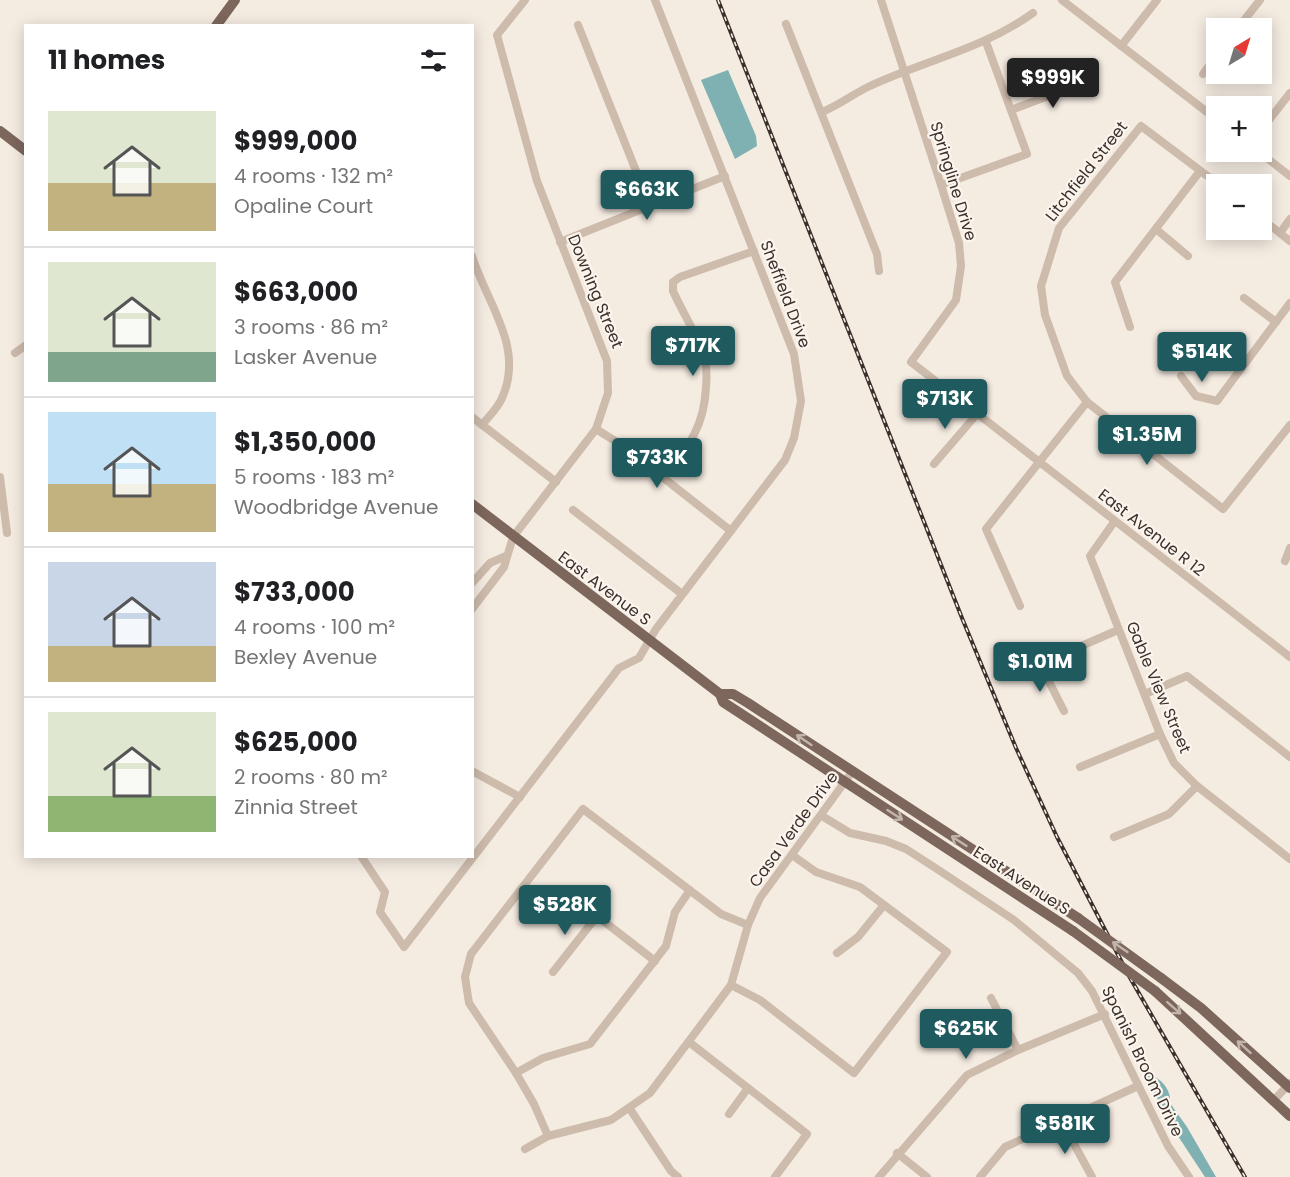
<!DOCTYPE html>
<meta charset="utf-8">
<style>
body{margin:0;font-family:Poppins,sans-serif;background:#f2f2f2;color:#202124;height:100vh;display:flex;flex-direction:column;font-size:22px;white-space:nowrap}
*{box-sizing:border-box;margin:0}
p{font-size:20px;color:#757577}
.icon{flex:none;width:33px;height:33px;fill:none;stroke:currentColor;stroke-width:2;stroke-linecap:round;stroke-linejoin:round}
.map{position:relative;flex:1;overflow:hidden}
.panel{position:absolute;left:24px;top:24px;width:450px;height:834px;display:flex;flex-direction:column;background:#fff;border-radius:0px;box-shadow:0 3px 15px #0003}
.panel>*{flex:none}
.needle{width:39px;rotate:38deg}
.fabs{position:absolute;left:1206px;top:18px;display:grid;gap:12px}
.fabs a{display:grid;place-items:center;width:66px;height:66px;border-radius:0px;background:#fff;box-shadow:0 3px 15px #0003;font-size:30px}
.price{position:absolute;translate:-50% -51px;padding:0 14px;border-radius:6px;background:#1f5a5e;color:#fff;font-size:20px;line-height:39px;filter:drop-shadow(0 2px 3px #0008)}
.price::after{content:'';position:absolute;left:50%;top:36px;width:18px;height:14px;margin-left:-9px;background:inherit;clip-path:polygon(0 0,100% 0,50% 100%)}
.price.selected{background:#222;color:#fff}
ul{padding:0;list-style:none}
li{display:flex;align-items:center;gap:18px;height:150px;padding:0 24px}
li+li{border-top:2px solid #e0e0e0}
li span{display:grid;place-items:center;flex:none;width:168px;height:120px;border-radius:0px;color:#555}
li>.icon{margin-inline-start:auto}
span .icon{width:72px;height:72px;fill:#fffc;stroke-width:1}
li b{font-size:26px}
h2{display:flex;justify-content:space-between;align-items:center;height:72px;padding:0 24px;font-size:26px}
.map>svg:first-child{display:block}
</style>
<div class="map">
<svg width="1290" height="1177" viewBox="0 0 1290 1177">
<rect width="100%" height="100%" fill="#f4ebe1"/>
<g fill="#7fb0b2">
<path d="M728,70L756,136L757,146L735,159L701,80Z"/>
<path d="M1148,1074C1160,1077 1172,1090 1170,1103L1187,1127L1216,1177H1205L1174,1130L1146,1077Z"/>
</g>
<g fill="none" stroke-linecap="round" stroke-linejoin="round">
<g stroke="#cdbbac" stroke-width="8">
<path d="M881,0L941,185L959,243L961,266L956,300L911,362L1290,657"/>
<path d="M1062,0L1216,119"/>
<path d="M786,24L877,254L879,271"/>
<path d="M578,25L650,206"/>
<path d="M1238,28L1260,0"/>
<path d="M1121,46L1157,0"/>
<path d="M1203,74L1216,56"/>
<path d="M1011,110L1056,93L1077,77"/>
<path d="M822,112C839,105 853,94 870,86C926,60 981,50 1033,13"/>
<path d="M1266,124L1290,93"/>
<path d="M1259,152L1290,176"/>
<path d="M1218,184L1141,126L1059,228L1041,286L1045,315L1067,376L1087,402L1223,509L1290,425"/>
<path d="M941,185L1027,154L986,42"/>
<path d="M1262,219L1290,241"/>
<path d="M1156,229L1188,256"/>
<path d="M1280,233L1290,219"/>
<path d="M560,242L725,176"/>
<path d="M472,256C487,304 525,347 502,398C498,408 489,416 482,425"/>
<path d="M1244,298L1276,322"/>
<path d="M1130,327L1115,282L1200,171"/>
<path d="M15,353L26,345"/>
<path d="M1181,376L1196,396L1217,401L1290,303"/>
<path d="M472,417L556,482"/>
<path d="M596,429L623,446L731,531"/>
<path d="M934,464L977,414"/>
<path d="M0,477L7,533"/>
<path d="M663,477C688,446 704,429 706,387C707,375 707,361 702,350C694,330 682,311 673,291V282L680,277L754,251"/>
<path d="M573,510L682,594"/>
<path d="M1114,522L1090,556L1160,734L1174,763L1197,786L1290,859"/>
<path d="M1285,561L1290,548"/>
<path d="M472,583L490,563L506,556"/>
<path d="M1020,606L986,529L1087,402"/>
<path d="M472,609L504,567L513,537L596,429L608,393L607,361L537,181L497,35L525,0"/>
<path d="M1145,694L1187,676L1290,757"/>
<path d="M1064,711L1040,664L1118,630"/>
<path d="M1080,767L1160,734"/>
<path d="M472,771L520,797"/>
<path d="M822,816L850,833L886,841L906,849L937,869L1014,920L1078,973L1092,991L1168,1146L1189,1177"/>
<path d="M1114,837L1169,814L1197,786"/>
<path d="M361,856L385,892L380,912L404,947L619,668L639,658L656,629L785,460L794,438L801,401L794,354L655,0"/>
<path d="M837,953L858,937L884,905"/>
<path d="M553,972L597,916L655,961"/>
<path d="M731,985L760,1000L854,1073L947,952L860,887L816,872L792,855"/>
<path d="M991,998L1018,1050"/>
<path d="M689,1042L807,1134L775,1177"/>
<path d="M516,1073L543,1058L590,1044L666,946L675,912L690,890"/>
<path d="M1274,1100L1290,1083"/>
<path d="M630,1109L671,1171L678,1177"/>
<path d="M729,1114L748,1088"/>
<path d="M1062,1122L1092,1177"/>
<path d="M548,1136L534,1104L516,1073L469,1003L465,977L471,954L583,809L721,914L748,925"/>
<path d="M525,1149L548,1136L611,1120L650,1093L731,985L748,925L760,898L852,772"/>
<path d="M897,1153L927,1177"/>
<path d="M879,1177L967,1075L1018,1050L1105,1014"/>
<path d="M980,1177L1005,1147L1138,1086"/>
</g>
<g stroke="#7d675c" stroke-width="10">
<path d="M216,26L235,0"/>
<path d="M0,131L26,151"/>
<path d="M472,504L720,694H733L748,703L1078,918"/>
<path d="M720,694L723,702L1073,931"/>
<path d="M1161,978L1201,1008L1290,1088"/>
<path d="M1155,991L1290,1116"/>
</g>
<g stroke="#3b302b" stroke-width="4">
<path id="rail" d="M718,0L962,618L1016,748L1057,837L1129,976L1245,1177"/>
</g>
<use href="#rail" stroke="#fbf5ee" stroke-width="1.5" stroke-dasharray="4.5" stroke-linecap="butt"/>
<g stroke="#7d675c" stroke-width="10">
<path d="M1078,918L1161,978"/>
<path d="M1073,931L1155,991"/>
</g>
</g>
<defs><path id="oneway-shaft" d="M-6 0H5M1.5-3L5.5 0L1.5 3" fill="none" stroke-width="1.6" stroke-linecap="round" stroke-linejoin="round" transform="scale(1.5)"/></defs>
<g stroke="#c2b5ac">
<use href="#oneway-shaft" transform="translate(804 740) rotate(-146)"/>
<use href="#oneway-shaft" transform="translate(895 815) rotate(33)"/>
<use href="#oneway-shaft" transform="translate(959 841) rotate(-147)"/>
<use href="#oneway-shaft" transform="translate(1120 947) rotate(-146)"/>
<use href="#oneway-shaft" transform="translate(1174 1008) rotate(41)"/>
<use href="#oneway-shaft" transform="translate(1244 1047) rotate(-138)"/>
</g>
<g text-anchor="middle" stroke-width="4.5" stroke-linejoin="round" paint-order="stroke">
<g font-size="16" fill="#3b302b" stroke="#fbf5ee">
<text transform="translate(1086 171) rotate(-52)" y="6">Litchfield Street</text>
<text transform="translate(954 181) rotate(73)" y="6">Springline Drive</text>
<text transform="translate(596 291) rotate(68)" y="6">Downing Street</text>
<text transform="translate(786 294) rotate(69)" y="6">Sheffield Drive</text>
<text transform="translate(1152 532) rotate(38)" y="6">East Avenue R 12</text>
<text transform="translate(605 588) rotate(37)" y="6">East Avenue S</text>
<text transform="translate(1159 687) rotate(67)" y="6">Gable View Street</text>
<text transform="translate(793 829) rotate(-54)" y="6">Casa Verde Drive</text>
<text transform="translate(1022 880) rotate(33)" y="6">East Avenue S</text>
<text transform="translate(1143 1061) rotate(64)" y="6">Spanish Broom Drive</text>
</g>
</g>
</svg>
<div class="fabs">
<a><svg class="needle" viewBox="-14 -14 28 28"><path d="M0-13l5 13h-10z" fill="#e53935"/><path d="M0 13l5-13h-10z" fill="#757577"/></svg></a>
<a>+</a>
<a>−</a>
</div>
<b class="price selected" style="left:1053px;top:109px">$999K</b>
<b class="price" style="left:647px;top:221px">$663K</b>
<b class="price" style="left:693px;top:377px">$717K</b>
<b class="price" style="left:1202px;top:383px">$514K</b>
<b class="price" style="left:945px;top:430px">$713K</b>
<b class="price" style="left:1147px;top:466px">$1.35M</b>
<b class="price" style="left:657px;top:489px">$733K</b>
<b class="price" style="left:1040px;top:693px">$1.01M</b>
<b class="price" style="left:565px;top:936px">$528K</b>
<b class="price" style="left:966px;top:1060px">$625K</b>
<b class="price" style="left:1065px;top:1155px">$581K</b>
<section class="panel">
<h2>11 homes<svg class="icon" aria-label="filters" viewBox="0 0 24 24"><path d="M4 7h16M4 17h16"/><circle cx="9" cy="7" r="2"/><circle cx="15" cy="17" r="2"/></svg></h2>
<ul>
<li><span style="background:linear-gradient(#dfe7d0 60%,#c2b280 0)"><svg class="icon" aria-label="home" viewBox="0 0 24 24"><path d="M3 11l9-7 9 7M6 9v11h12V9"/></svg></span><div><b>$999,000</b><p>4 rooms · 132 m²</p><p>Opaline Court</p></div></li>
<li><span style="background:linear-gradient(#dfe7d0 75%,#7fa58c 0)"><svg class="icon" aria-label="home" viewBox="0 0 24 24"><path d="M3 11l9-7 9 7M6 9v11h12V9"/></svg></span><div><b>$663,000</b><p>3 rooms · 86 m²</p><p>Lasker Avenue</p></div></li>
<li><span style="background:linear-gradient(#bfe0f5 60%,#c2b280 0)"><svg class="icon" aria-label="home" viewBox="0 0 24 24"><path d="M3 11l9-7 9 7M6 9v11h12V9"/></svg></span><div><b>$1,350,000</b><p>5 rooms · 183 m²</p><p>Woodbridge Avenue</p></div></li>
<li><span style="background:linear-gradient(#c9d6e8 70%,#c2b280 0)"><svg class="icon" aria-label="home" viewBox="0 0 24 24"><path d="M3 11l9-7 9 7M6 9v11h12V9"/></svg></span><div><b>$733,000</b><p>4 rooms · 100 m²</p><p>Bexley Avenue</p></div></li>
<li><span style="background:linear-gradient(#dfe7d0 70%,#8fb573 0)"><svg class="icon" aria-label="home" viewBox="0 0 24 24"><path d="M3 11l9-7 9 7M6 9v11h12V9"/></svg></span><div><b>$625,000</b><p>2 rooms · 80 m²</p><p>Zinnia Street</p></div></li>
</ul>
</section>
</div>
